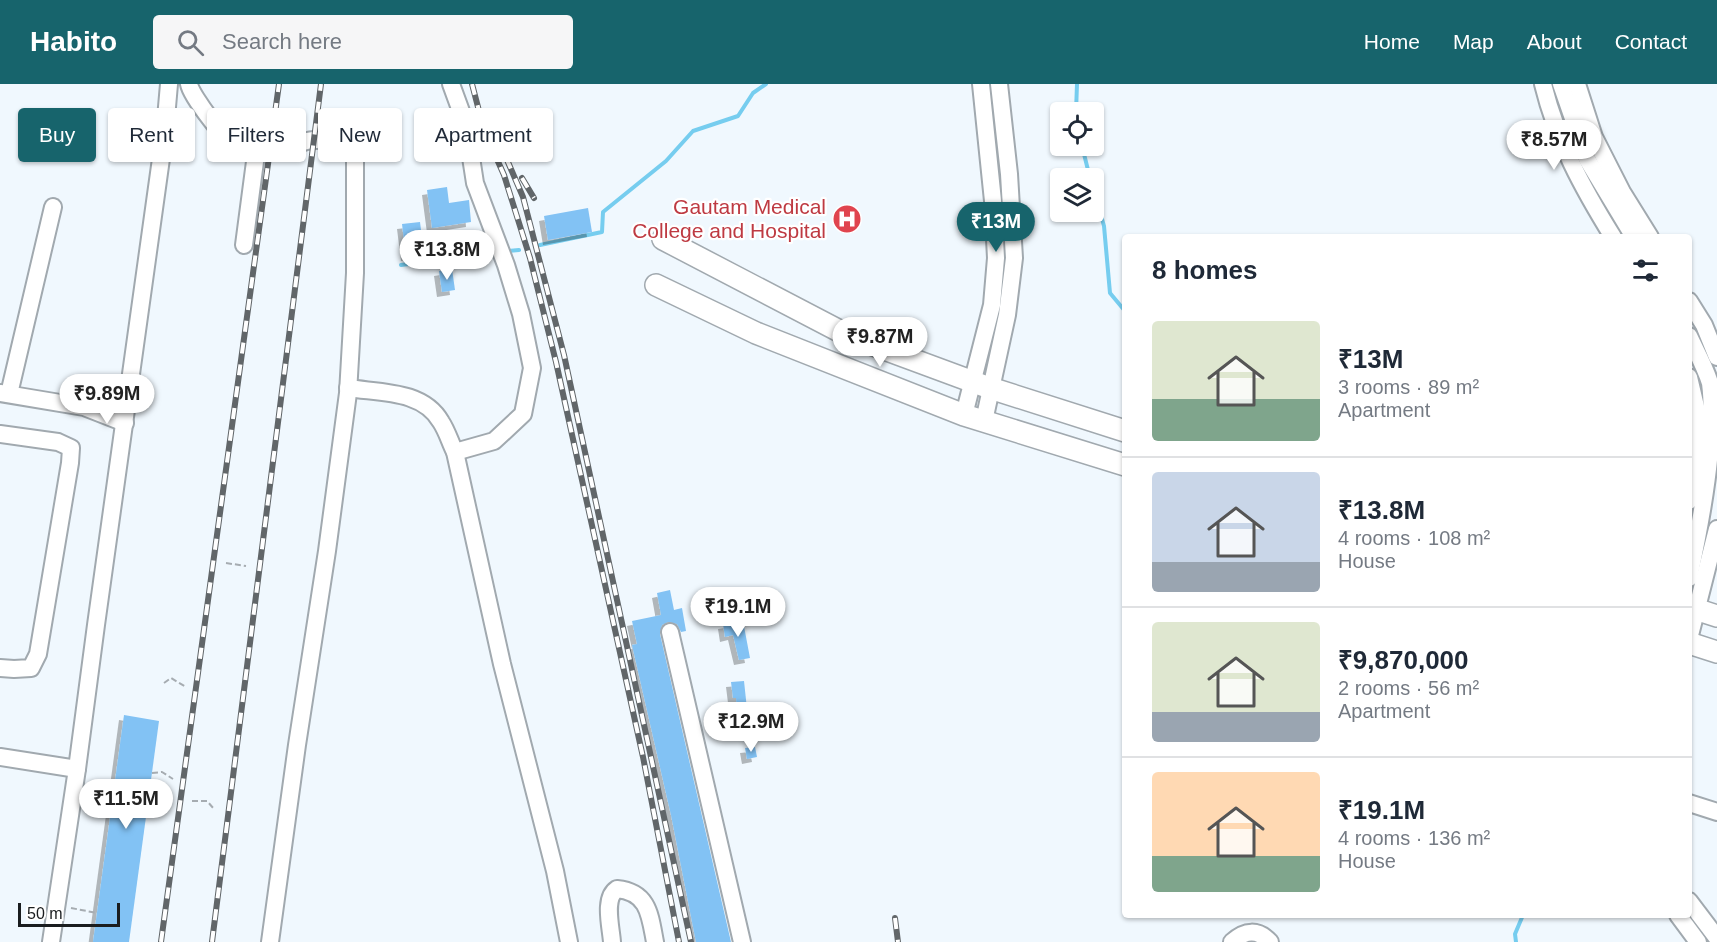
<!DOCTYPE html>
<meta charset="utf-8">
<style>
body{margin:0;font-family:Helvetica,sans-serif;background:#f6f6f7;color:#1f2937;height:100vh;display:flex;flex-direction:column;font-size:22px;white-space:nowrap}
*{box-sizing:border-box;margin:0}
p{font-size:20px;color:#747a83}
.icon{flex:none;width:33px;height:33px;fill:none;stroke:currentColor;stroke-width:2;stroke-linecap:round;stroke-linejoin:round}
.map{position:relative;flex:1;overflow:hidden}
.details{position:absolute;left:1122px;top:150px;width:570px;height:684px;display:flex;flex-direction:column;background:#fff;border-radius:6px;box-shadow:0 2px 4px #0004}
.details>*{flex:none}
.hud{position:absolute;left:18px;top:24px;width:570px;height:54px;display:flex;gap:12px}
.buttons{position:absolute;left:1050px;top:18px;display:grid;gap:12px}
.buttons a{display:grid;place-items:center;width:54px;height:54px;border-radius:6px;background:#fff;box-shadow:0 2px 4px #0004;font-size:30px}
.scale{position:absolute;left:18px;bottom:15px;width:102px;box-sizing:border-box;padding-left:6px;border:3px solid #1a1d1f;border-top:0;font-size:16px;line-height:21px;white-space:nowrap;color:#1a1d1f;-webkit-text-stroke:4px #fff;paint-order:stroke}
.price{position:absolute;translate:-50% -51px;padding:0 14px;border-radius:21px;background:#fff;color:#222;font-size:20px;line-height:39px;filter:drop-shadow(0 2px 3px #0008)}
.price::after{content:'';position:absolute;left:50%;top:36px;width:18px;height:14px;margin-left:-9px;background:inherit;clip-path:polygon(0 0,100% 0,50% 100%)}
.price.active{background:#17646c;color:#fff}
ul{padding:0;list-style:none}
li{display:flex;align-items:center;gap:18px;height:150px;padding:0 30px}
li+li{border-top:2px solid #e0e1e3}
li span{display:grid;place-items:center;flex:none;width:168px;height:120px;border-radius:6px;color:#555}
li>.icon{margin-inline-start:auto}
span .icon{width:72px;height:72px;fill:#fffc;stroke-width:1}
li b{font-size:26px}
h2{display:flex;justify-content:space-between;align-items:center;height:72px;padding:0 30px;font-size:26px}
.chip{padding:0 21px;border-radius:6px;background:#fff;box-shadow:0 2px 4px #0004;font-size:21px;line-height:54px}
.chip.active{background:#17646c;color:#fff}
header{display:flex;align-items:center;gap:36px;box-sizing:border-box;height:84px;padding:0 30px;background:#17646c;color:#fff}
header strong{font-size:28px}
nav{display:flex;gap:33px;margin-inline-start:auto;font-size:21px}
.search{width:420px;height:54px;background:#f6f6f7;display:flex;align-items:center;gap:15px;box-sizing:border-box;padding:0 21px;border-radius:6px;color:#747a83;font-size:22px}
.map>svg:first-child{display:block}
</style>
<header>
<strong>Habito</strong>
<div class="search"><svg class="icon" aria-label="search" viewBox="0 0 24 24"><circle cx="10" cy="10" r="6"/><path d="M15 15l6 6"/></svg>Search here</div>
<nav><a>Home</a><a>Map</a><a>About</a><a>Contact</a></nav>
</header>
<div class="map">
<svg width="1717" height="858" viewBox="0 0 1717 858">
<defs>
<filter id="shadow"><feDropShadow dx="-5" dy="5" stdDeviation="0" flood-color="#0004"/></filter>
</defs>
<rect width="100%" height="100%" fill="#f0f8fe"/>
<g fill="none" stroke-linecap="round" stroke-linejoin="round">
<g stroke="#76cdef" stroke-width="4">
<path d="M1076,28L1077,0"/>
<path d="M1082,62L1090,94"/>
<path d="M1094,107L1104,142L1110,209L1125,227"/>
<path d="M540,161L602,148L603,128L666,77L693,47L738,32L753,9L766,0"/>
<path d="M507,167L519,166"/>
<path d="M401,181L496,169"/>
<path d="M1516,858L1515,850L1523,831"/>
</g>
</g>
<g fill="#82c2f4" filter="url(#shadow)">
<path d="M448,29L452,61L432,63L427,32Z"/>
<path d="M447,103L449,119L469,116L471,138L432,144L427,106Z"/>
<path d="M588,124L592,148L548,156L544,132Z"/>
<path d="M420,138L424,170L406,172L402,140Z"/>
<path d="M452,185L455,206L442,208L439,187Z"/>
<path d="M670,506L674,526L682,524L686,547L681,548L677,540L668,538L662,541L660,550L731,858H696L671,731L632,561L637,560L632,537L661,531L657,509Z"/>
<path d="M743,537L750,574L739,576L733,551L725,553L723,540Z"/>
<path d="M744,597L747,625L756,624L758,635L738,638L736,614H733L731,598Z"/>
<path d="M124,631L159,637L129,858H93Z"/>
<path d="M755,663L757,673L747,675L745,664Z"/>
</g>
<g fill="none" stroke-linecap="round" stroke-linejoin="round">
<g stroke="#a1a9af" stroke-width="20">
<g id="minor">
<path d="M189,0C191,12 229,62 240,66C249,69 254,69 262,67C271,65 282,68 291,68C295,63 299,58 307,57C317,55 347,55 355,61V189L348,309L327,467L297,661L270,858"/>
<path d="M451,0L466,41L475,99L506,181L521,230L532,284L523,330L494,357L455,368"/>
<path d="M1543,0C1557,57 1582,103 1613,153"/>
<path d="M1561,0L1587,75L1634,153"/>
<path d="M1577,0L1594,53L1622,108L1650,153"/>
<path d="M244,161L256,70"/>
<path d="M1689,217L1704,241L1717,273"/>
<path d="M1689,252C1696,267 1705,283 1710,299C1717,354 1701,437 1689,494"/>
<path d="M1689,293L1697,327L1698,366L1689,417"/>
<path d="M348,304C380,309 423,306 441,338C447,347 450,358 455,368L502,580L555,787L569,858"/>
<path d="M0,309L84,323L125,339"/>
<path d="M9,310L53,123"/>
<path d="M964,331L992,221L996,174L993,117L981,0"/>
<path d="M984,337L1007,231L1014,174L1009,90L999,0"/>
<path d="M0,350L58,358L71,364L70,379L38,570L31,584L14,585L0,584"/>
<path d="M670,548L742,858"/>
<path d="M1689,555L1717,445"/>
<path d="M0,673L77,685"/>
<path d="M1689,719L1717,728"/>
<path d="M1689,817L1717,854"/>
<path d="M1678,831L1698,858"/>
<path d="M51,858L77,685L96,541L165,46L169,0"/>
<path d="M612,858C611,843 603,814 617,805C649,808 650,832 655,858"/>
<path d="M1232,858C1245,846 1258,845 1270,858"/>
</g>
</g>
<g stroke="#a1a9af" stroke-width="24">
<g id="major">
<path d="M663,155L849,252L987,303L1125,347"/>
<path d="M656,201L756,249L964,331L1125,381"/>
<path d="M1689,523L1717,532"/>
<path d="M1689,559L1717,568"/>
</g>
</g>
<g stroke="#a6acb1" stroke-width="2" stroke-dasharray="6 3" stroke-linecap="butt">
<path d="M226,479L246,482"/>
<path d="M164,599L171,594L186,603"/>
<path d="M152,689L162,688L173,695"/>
<path d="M192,717H207L214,725"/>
<path d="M71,824L97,829"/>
</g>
<use href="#minor" stroke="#fff" stroke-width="16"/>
<use href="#major" stroke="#fff" stroke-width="21"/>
<g stroke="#616669" stroke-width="6">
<g id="rail">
<path d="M472,0L484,46L504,91L530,174L556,278L643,673L679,858"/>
<path d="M489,34L523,113L564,271L691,858"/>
<path d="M522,94L534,114"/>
<path d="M895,834L898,858"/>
<path d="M161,858L279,0"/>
<path d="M212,858L321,0"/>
</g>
</g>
<use href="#rail" stroke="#fff" stroke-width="4" stroke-dasharray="11" stroke-linecap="butt"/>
</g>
<defs>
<g id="hospital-disc" transform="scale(1.5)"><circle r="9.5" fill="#e0444e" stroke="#fff"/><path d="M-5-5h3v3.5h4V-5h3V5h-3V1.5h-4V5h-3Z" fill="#fff"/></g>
</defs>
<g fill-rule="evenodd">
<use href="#hospital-disc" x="847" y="135"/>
</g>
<g text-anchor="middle" stroke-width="4.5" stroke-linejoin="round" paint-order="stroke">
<g font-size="21" fill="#be3a42" stroke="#fff" text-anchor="end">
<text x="826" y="130">Gautam Medical<tspan x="826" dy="24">College and Hospital</tspan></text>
</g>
</g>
</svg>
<div class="buttons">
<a><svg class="icon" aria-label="locate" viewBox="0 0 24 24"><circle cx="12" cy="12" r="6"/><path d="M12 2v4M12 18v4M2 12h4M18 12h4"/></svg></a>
<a><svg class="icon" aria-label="layers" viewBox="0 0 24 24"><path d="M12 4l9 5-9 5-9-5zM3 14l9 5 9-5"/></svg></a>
</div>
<div class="scale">50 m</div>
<b class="price" style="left:1554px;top:87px">₹8.57M</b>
<b class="price active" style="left:996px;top:169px">₹13M</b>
<b class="price" style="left:447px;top:197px">₹13.8M</b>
<b class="price" style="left:880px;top:284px">₹9.87M</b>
<b class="price" style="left:107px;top:341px">₹9.89M</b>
<b class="price" style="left:738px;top:554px">₹19.1M</b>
<b class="price" style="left:751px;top:669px">₹12.9M</b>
<b class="price" style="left:126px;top:746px">₹11.5M</b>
<div class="hud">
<a class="chip active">Buy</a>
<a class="chip">Rent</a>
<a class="chip">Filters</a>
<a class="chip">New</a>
<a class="chip">Apartment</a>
</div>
<section class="details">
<h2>8 homes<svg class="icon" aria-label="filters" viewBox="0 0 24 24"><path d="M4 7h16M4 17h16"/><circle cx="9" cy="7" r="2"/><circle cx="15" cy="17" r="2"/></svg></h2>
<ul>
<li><span style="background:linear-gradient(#dfe7d0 65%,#7fa58c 0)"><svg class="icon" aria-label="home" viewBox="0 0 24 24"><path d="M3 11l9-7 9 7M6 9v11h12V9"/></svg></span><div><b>₹13M</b><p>3 rooms · 89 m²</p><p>Apartment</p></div></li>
<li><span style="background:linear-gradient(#c9d6e8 75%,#9aa5b1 0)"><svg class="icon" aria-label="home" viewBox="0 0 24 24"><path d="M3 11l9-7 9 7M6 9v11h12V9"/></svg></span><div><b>₹13.8M</b><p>4 rooms · 108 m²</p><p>House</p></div></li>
<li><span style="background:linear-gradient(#dfe7d0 75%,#9aa5b1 0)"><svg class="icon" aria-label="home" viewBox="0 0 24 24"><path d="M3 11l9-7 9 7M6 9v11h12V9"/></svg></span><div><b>₹9,870,000</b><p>2 rooms · 56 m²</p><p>Apartment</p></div></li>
<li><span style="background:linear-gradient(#ffd9b3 70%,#7fa58c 0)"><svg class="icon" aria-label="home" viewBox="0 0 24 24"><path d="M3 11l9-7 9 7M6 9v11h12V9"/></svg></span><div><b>₹19.1M</b><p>4 rooms · 136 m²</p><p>House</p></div></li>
</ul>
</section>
</div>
